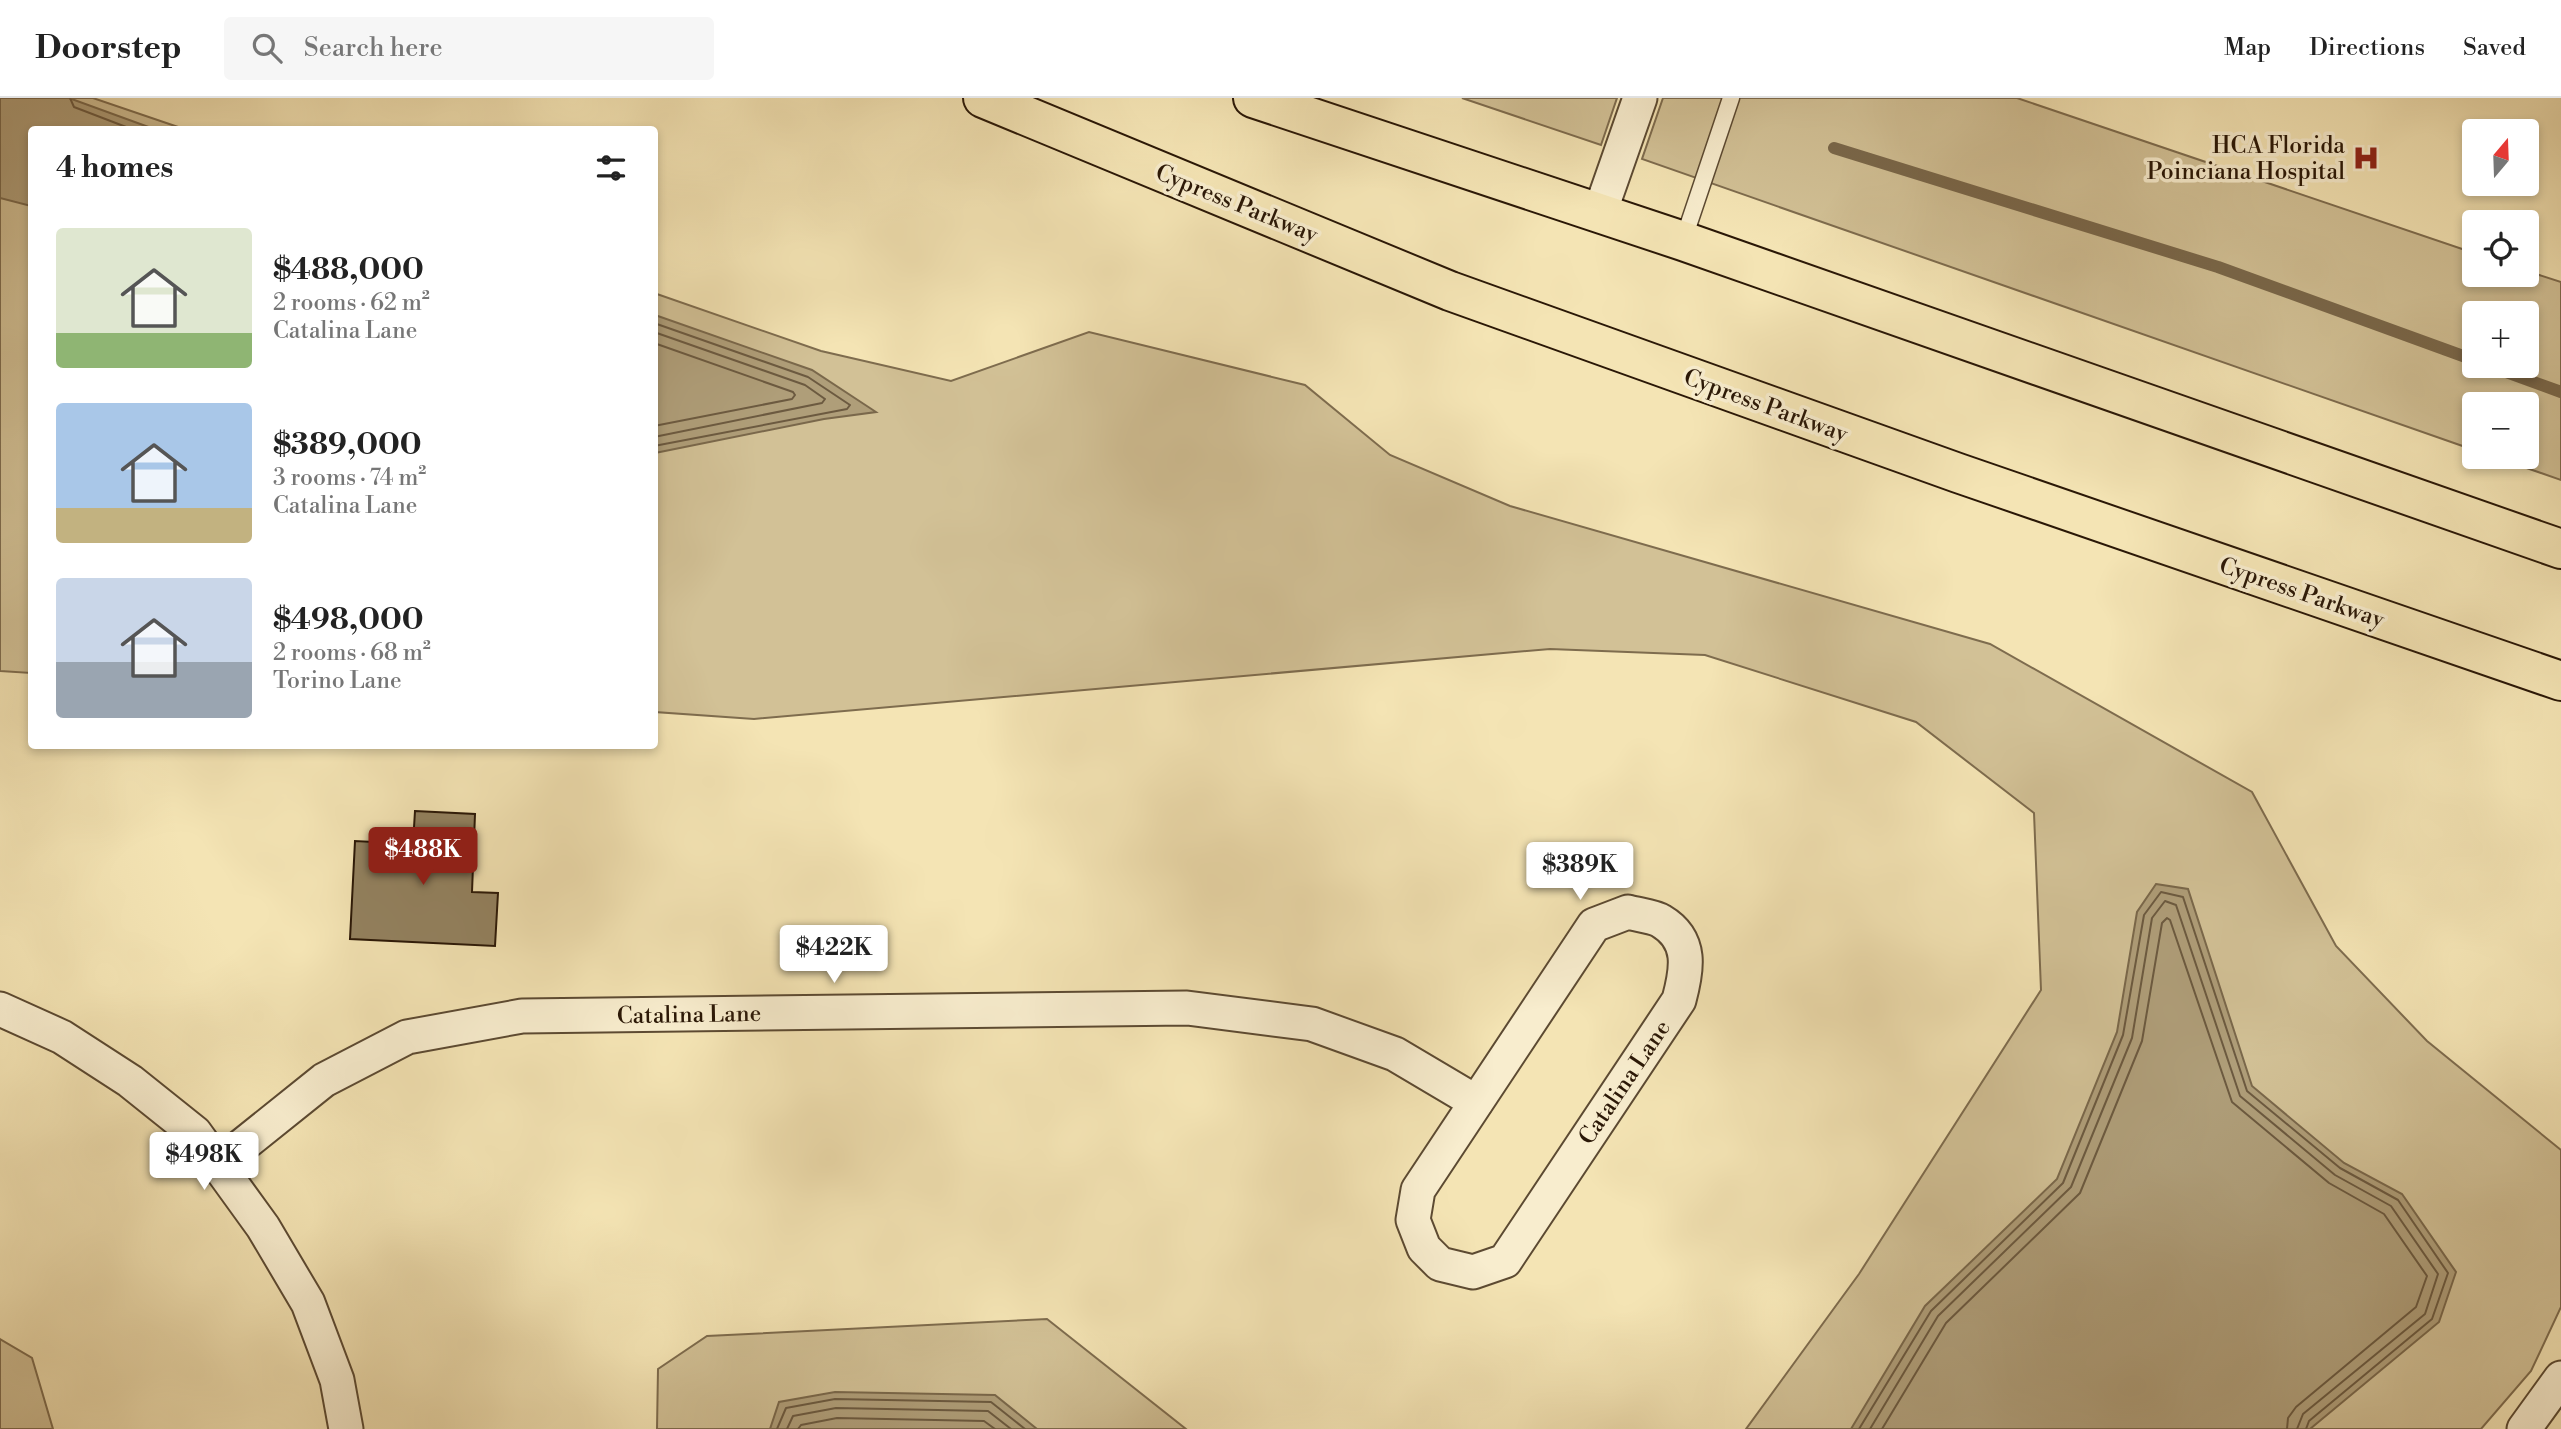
<!DOCTYPE html>
<meta charset="utf-8">
<style>
body{margin:0;font-family:"Libre Bodoni",serif;background:#f6f6f6;color:#222;height:100vh;display:flex;flex-direction:column;font-size:26px;white-space:nowrap}
*{box-sizing:border-box;margin:0}
p{font-size:23px;color:#767676}
.icon{flex:none;width:38px;height:38px;fill:none;stroke:currentColor;stroke-width:2;stroke-linecap:round;stroke-linejoin:round}
.map{position:relative;flex:1;overflow:hidden}
.details{position:absolute;left:28px;top:28px;width:630px;height:623px;display:flex;flex-direction:column;background:#fff;border-radius:7px;box-shadow:0 4px 10px #0003}
.details>*{flex:none}
.needle{width:46px;rotate:19deg}
.buttons{position:absolute;left:2462px;top:21px;display:grid;gap:14px}
.buttons a{display:grid;place-items:center;width:77px;height:77px;border-radius:7px;background:#fff;box-shadow:0 4px 10px #0003;font-size:35px}
.price{position:absolute;translate:-50% -60px;padding:0 16px;border-radius:7px;background:#fff;color:#222;font-size:23px;line-height:46px;filter:drop-shadow(0 2px 4px #0008)}
.price::after{content:'';position:absolute;left:50%;top:42px;width:21px;height:16px;margin-left:-10px;background:inherit;clip-path:polygon(0 0,100% 0,50% 100%)}
.price.on{background:#8f2418;color:#fff}
ul{padding:0;list-style:none}
li{display:flex;align-items:center;gap:21px;height:175px;padding:0 28px}
li span{display:grid;place-items:center;flex:none;width:196px;height:140px;border-radius:7px;color:#555}
li>.icon{margin-inline-start:auto}
span .icon{width:84px;height:84px;fill:#fffc;stroke-width:1}
li b{font-size:30px}
h2{display:flex;justify-content:space-between;align-items:center;height:84px;padding:0 28px;font-size:30px}
header{display:flex;align-items:center;gap:42px;box-sizing:border-box;height:98px;padding:0 35px;background:#fff;border-bottom:2px solid #e0e0e0}
header strong{font-size:33px}
nav{display:flex;gap:38px;margin-inline-start:auto;font-size:24px}
.search{width:490px;height:63px;background:#f6f6f6;display:flex;align-items:center;gap:18px;box-sizing:border-box;padding:0 24px;border-radius:7px;color:#767676;font-size:26px}
.map>svg:first-child{display:block}
</style>
<header>
<strong>Doorstep</strong>
<div class="search"><svg class="icon" aria-label="search" viewBox="0 0 24 24"><circle cx="10" cy="10" r="6"/><path d="M15 15l6 6"/></svg>Search here</div>
<nav><a>Map</a><a>Directions</a><a>Saved</a></nav>
</header>
<div class="map">
<svg width="2561" height="1331" viewBox="0 0 2561 1331">
<rect width="100%" height="100%" fill="#f4e4b4"/>
<filter id="stains"><feTurbulence type="fractalNoise" baseFrequency=".00286" numOctaves="4"/><feColorMatrix values="0 0 0 0 .2 0 0 0 0 .09 0 0 0 0 .02 0 0 0 .5 -.17"/></filter>
<radialGradient id="worn" r=".72"><stop offset=".6" stop-color="#630" stop-opacity="0"/><stop offset="1" stop-color="#630" stop-opacity=".3"/></radialGradient>
<g fill="#d2c196" stroke="#7e6c4e" stroke-width="2" fill-rule="evenodd">
<path d="M0,0H93L184,31L32,32L31,575L0,573Z"/>
<path d="M1462,0H1617L1601,47Z"/>
<path d="M1663,0H2017L2474,155V177H2527V173L2561,184V382L2495,359H2527V306H2474V352L1642,61ZM2474,215H2527V268H2474Z"/>
<path d="M654,195L821,253L951,283L1089,234L1305,287L1390,357L1510,408L1990,546L2252,694L2336,848L2427,943L2561,1052V1209L2531,1273L2481,1331H1746L1859,1176L2041,892L2034,715L1916,624L1705,557L1550,551L754,621L655,614Z"/>
<path d="M1047,1221L1186,1331H657L658,1271L707,1238Z"/>
<path d="M0,1241L32,1260L53,1331H0Z"/>
</g>
<g fill="#af9e79" stroke="#7a684b" stroke-width="2">
<path d="M0,0H69L154,31L32,32L31,108L0,100Z"/>
<path d="M655,217L812,272L876,314L824,321L655,355Z"/>
<path d="M2156,786L2188,791L2252,988L2344,1065L2402,1096L2456,1174L2439,1224L2310,1331H1851L1925,1208L2057,1081L2117,934L2137,814Z"/>
<path d="M835,1294L995,1297L1037,1331H770L779,1304Z"/>
</g>
<g fill="none" stroke-linecap="round" stroke-linejoin="round">
<g stroke="#6c5a40" stroke-width="2">
<path d="M70,0L74,9L134,32"/>
<path d="M654,225L808,279L850,307L847,311L654,348"/>
<path d="M654,234L805,287L825,301L822,305L654,339"/>
<path d="M654,245L793,294L795,297L792,301L654,328"/>
<path d="M777,1331L786,1310L835,1301L991,1304L1025,1331"/>
<path d="M787,1331L793,1318L836,1310L988,1313L1011,1331"/>
<path d="M798,1331L801,1327L837,1320L984,1323L995,1331"/>
<path d="M1859,1331L1931,1213L2063,1085L2123,937L2144,817L2161,794L2183,799L2247,993L2340,1070L2398,1102L2448,1175L2432,1221L2309,1323L2306,1331"/>
<path d="M1870,1331L1938,1218L2071,1089L2132,940L2152,820L2165,803L2176,807L2240,998L2335,1077L2391,1108L2438,1176L2425,1216L2303,1316L2297,1331"/>
<path d="M1882,1331L1946,1225L2080,1095L2142,943L2162,825L2167,820L2170,822L2232,1004L2329,1085L2384,1116L2427,1178L2416,1209L2296,1309L2288,1320L2287,1331"/>
</g>
<g stroke="#7a684b" stroke-width="12">
<path d="M1834,50L2218,169L2474,262"/>
<path d="M2490,268L2561,294"/>
</g>
</g>
<path fill="#938260" stroke="#2a1706" stroke-width="2" d="M415,713L475,716L472,794L498,795L495,848L350,841L355,743L413,746Z"/>
<g fill="none" stroke-linecap="round" stroke-linejoin="round">
<g stroke="#5c4a32" stroke-width="19">
<path id="service" d="M1683,143L1731,0"/>
</g>
<g stroke="#5c4a32" stroke-width="37">
<g id="minor">
<path d="M1599,117L1640,0"/>
<path d="M1628,814C1638,817 1653,818 1661,823C1693,842 1687,872 1679,902L1505,1163L1473,1174L1440,1166L1424,1150L1413,1122L1418,1092L1594,827Z"/>
<path d="M0,911L62,939L130,983L195,1035L263,1129L308,1205L337,1282L346,1331"/>
<path d="M218,1067L324,982L407,939L522,918L1187,910L1312,926L1395,956L1476,1004"/>
<path d="M2524,1331L2561,1280"/>
</g>
</g>
<g stroke="#2a1706" stroke-width="42">
<g id="primary">
<path d="M983,0L1450,193L1958,375L2561,583"/>
<path d="M1253,0L1683,143L2561,451"/>
</g>
</g>
<use href="#service" stroke="#f8edce" stroke-width="16"/>
<use href="#minor" stroke="#f8edce" stroke-width="33"/>
<use href="#primary" stroke="#f4e4b4" stroke-width="38"/>
</g>
<defs>
<g id="hospital-bare" transform="scale(2.1)"><path d="M-5-5h3v3.5h4V-5h3V5h-3V1.5h-4V5h-3Z" fill="#8f2418" stroke="#f8edce" stroke-width="2.5" paint-order="stroke"/></g>
</defs>
<g fill-rule="evenodd">
<use href="#hospital-bare" x="2366" y="60"/>
</g>
<g text-anchor="middle" stroke-width="7" stroke-linejoin="round" paint-order="stroke">
<g font-size="23" fill="#2a1706" stroke="#f8edce" text-anchor="end">
<text x="2345" y="55">HCA Florida<tspan x="2345" dy="26">Poinciana Hospital</tspan></text>
</g>
<g font-size="23" fill="#2a1706" stroke="#f8edce">
<text transform="translate(1237 105) rotate(22)" y="8">Cypress Parkway</text>
<text transform="translate(1766 307) rotate(20)" y="8">Cypress Parkway</text>
<text transform="translate(2302 494) rotate(19)" y="8">Cypress Parkway</text>
<text transform="translate(689 916) rotate(-1)" y="8">Catalina Lane</text>
<text transform="translate(1624 984) rotate(-56)" y="8">Catalina Lane</text>
</g>
</g>
<rect width="100%" height="100%" filter="url(#stains)"/>
<rect width="100%" height="100%" fill="url(#worn)"/>
</svg>
<div class="buttons">
<a><svg class="needle" viewBox="-14 -14 28 28"><path d="M0-13l5 13h-10z" fill="#e53935"/><path d="M0 13l5-13h-10z" fill="#767676"/></svg></a>
<a><svg class="icon" aria-label="locate" viewBox="0 0 24 24"><circle cx="12" cy="12" r="6"/><path d="M12 2v4M12 18v4M2 12h4M18 12h4"/></svg></a>
<a>+</a>
<a>−</a>
</div>
<b class="price on" style="left:423px;top:789px">$488K</b>
<b class="price" style="left:1580px;top:804px">$389K</b>
<b class="price" style="left:834px;top:887px">$422K</b>
<b class="price" style="left:204px;top:1094px">$498K</b>
<section class="details">
<h2>4 homes<svg class="icon" aria-label="filters" viewBox="0 0 24 24"><path d="M4 7h16M4 17h16"/><circle cx="9" cy="7" r="2"/><circle cx="15" cy="17" r="2"/></svg></h2>
<ul>
<li><span style="background:linear-gradient(#dfe7d0 75%,#8fb573 0)"><svg class="icon" aria-label="home" viewBox="0 0 24 24"><path d="M3 11l9-7 9 7M6 9v11h12V9"/></svg></span><div><b>$488,000</b><p>2 rooms · 62 m²</p><p>Catalina Lane</p></div></li>
<li><span style="background:linear-gradient(#a9c7e8 75%,#c2b280 0)"><svg class="icon" aria-label="home" viewBox="0 0 24 24"><path d="M3 11l9-7 9 7M6 9v11h12V9"/></svg></span><div><b>$389,000</b><p>3 rooms · 74 m²</p><p>Catalina Lane</p></div></li>
<li><span style="background:linear-gradient(#c9d6e8 60%,#9aa5b1 0)"><svg class="icon" aria-label="home" viewBox="0 0 24 24"><path d="M3 11l9-7 9 7M6 9v11h12V9"/></svg></span><div><b>$498,000</b><p>2 rooms · 68 m²</p><p>Torino Lane</p></div></li>
</ul>
</section>
</div>
